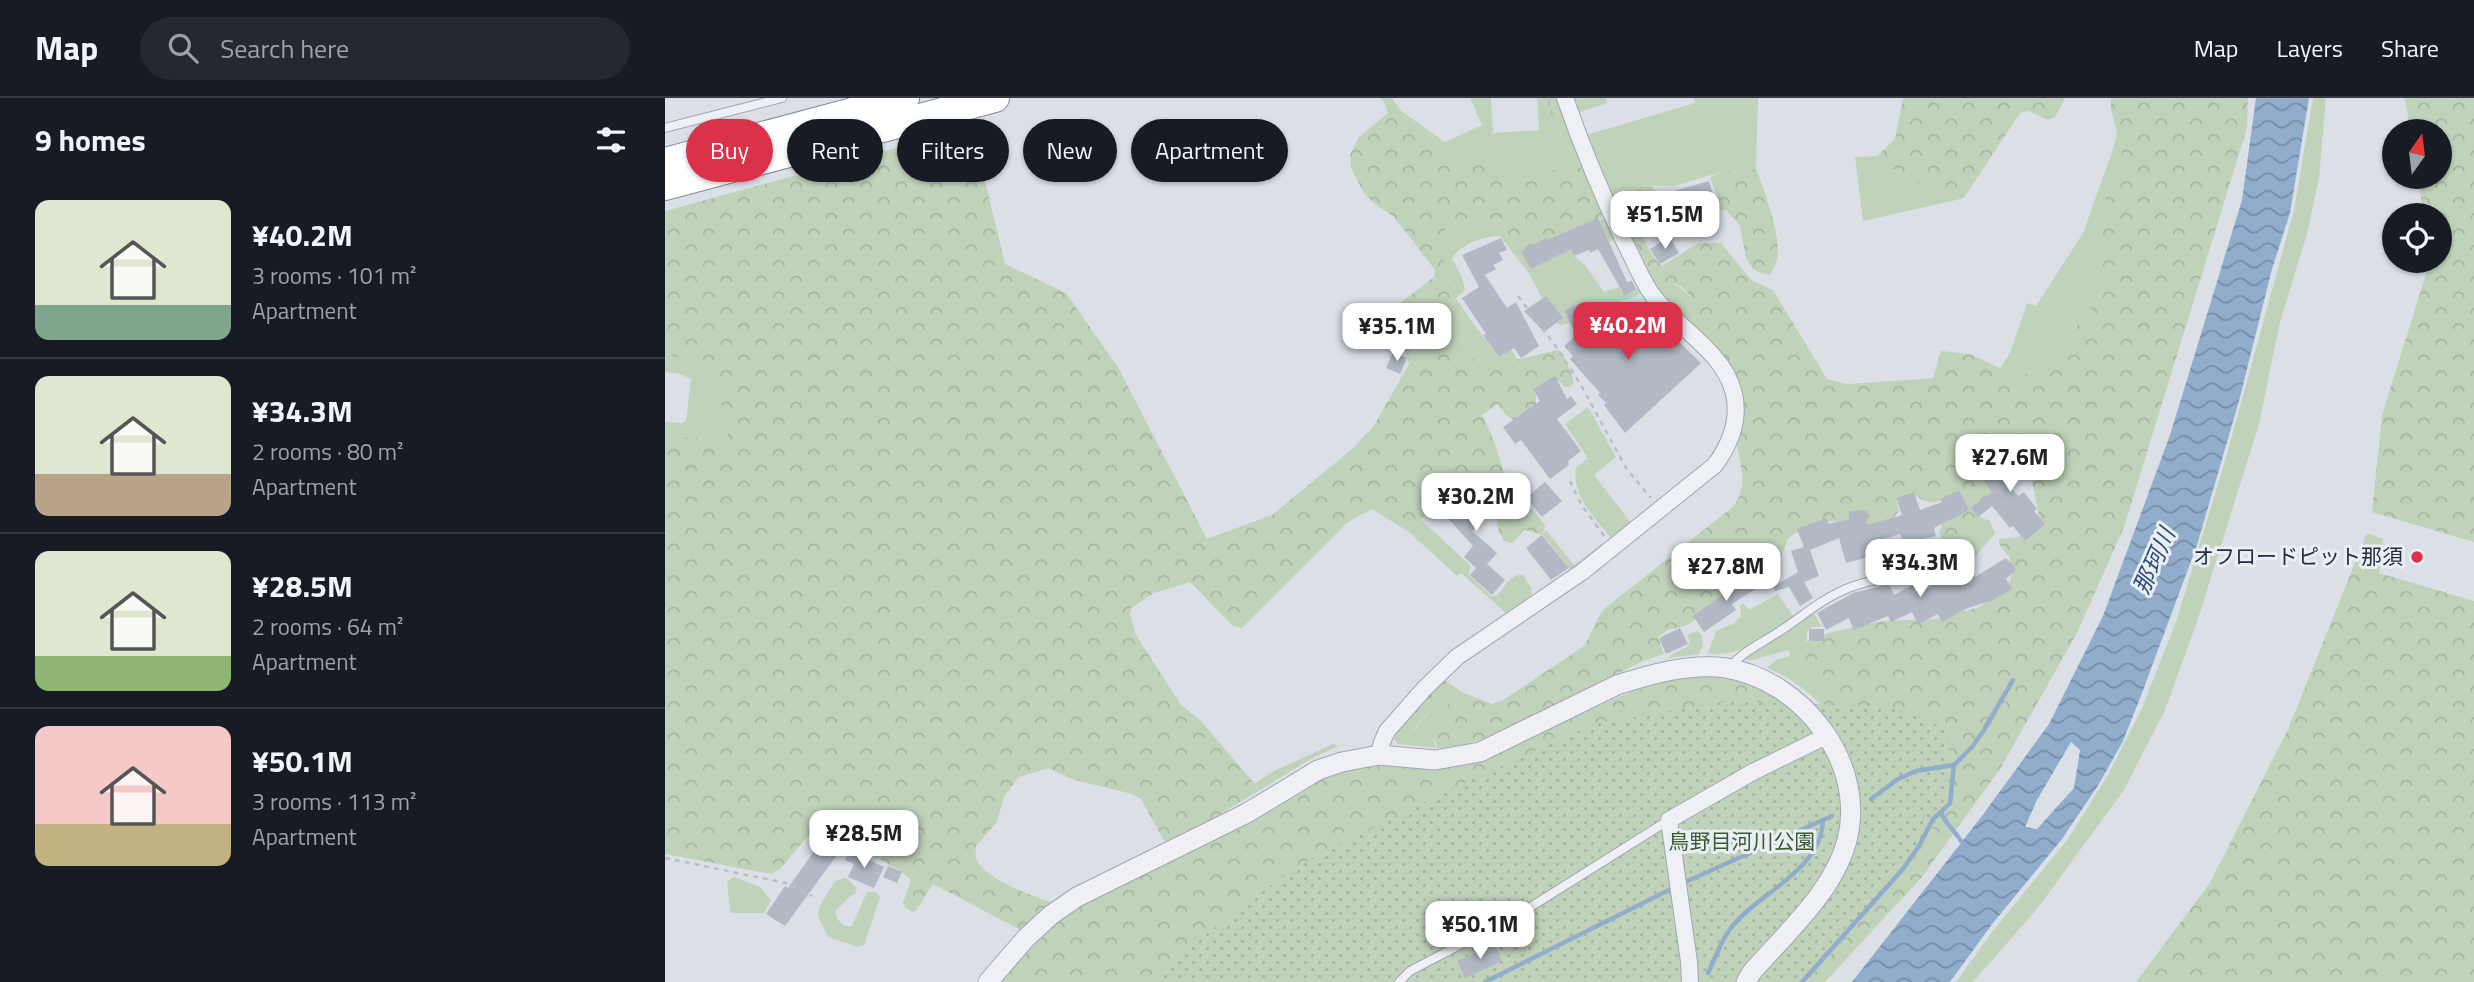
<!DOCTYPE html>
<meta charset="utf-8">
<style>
body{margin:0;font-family:"Titillium Web","Noto Sans JP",sans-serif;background:#242831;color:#f1f3f6;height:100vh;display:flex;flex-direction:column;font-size:26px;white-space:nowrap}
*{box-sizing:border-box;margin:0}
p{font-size:23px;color:#9ea1a6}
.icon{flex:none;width:38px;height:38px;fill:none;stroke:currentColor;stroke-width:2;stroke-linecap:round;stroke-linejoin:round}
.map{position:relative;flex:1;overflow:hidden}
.panel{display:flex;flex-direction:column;background:#171b24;width:665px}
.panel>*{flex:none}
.hud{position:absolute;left:21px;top:21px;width:665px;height:63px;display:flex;gap:14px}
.needle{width:46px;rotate:14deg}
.controls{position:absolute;left:1717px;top:21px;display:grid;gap:14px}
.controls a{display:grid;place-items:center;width:70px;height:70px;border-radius:50%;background:#171b24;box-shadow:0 2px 5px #0004;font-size:35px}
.price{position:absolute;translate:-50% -60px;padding:0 16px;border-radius:14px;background:#fff;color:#222;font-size:23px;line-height:46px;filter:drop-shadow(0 2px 4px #0008)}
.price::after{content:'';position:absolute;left:50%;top:42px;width:21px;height:16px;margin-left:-10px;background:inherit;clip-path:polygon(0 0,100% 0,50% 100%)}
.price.selected{background:#da324b;color:#fff}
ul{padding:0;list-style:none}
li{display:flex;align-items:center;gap:21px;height:175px;padding:0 35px}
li+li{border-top:2px solid #363941}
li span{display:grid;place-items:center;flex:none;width:196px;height:140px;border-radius:14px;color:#555}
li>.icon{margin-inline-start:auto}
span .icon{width:84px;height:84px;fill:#fffc;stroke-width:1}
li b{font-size:30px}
h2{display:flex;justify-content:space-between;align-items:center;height:84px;padding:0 35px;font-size:30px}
.tag{padding:0 24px;border-radius:32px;background:#171b24;box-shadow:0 2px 5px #0004;font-size:24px;line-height:63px}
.tag.selected{background:#da324b;color:#fff}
header{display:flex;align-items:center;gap:42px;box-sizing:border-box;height:98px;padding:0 35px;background:#171b24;border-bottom:2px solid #363941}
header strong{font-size:33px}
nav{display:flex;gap:38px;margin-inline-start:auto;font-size:24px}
.search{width:490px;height:63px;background:#242831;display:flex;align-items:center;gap:18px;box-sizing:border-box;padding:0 24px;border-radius:38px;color:#9ea1a6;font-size:26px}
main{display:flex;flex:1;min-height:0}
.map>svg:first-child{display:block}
</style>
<header>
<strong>Map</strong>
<div class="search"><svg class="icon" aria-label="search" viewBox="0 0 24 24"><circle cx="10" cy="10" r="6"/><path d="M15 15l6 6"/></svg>Search here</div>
<nav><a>Map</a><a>Layers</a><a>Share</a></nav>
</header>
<main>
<section class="panel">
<h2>9 homes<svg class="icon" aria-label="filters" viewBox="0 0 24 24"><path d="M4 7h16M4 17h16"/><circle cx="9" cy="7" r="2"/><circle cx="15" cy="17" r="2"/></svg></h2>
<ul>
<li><span style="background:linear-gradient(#dfe7d0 75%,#7fa58c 0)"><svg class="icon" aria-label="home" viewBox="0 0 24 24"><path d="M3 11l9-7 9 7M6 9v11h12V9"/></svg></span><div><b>¥40.2M</b><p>3 rooms · 101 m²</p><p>Apartment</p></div></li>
<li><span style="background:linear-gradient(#dfe7d0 70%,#b9a48a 0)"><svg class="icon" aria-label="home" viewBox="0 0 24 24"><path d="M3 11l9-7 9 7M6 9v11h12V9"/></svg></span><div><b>¥34.3M</b><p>2 rooms · 80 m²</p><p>Apartment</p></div></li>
<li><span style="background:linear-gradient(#dfe7d0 75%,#8fb573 0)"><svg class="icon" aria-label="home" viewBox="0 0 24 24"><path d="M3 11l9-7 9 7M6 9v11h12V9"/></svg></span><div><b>¥28.5M</b><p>2 rooms · 64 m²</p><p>Apartment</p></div></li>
<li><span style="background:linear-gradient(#f6c9c9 70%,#c2b280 0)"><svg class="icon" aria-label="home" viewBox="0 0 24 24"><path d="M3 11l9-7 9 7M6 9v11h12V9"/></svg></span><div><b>¥50.1M</b><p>3 rooms · 113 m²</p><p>Apartment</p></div></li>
</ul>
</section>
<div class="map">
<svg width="1809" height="884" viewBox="0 0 1809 884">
<defs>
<pattern id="forest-crowns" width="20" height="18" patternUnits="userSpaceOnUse" patternTransform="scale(1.75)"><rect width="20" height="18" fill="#c1d2bb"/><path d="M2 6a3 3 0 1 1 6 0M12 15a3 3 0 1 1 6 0" fill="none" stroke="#a6b5a2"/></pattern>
<pattern id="cemetery-stones" width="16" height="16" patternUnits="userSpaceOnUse" patternTransform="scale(1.75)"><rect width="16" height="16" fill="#c1d2bb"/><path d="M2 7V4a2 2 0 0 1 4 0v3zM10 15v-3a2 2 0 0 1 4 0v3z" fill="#a6b5a2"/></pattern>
<pattern id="park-dots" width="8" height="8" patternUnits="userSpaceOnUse" patternTransform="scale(1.75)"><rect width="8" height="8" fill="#c1d2bb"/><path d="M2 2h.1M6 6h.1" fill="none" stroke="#a6b5a2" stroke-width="1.8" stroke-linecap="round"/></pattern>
<pattern id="water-waves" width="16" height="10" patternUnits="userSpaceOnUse" patternTransform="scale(1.75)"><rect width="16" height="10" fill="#92adcb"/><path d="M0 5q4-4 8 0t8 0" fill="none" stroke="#778da6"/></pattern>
</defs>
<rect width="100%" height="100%" fill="#dbe0e7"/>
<g fill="#c1d2bb">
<path d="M714,0H727L736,13L780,44L817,27L805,0H826L828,35L874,32L872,0H896L920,69L850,77L788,56L743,21L723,15L718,2Z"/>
<path d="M906,0H941L942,5L913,15L921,37L1030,5L1029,0H1093L1091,71L1060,73L1009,88L979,87L952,94L942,91Z"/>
<path d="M1648,0H1661L1654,80L1642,136L1615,224L1594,326L1533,521L1500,612L1459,692L1372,811L1308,884H1291L1327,834L1403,741L1443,677L1477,610L1511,524L1560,363L1629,112Z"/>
<path d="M1452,34L1457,54L1432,125L1438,193L1383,266L1354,279L1335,270L1345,255L1362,205L1371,208L1418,135L1448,51Z"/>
<path d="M1212,58L1218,65L1287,103L1198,123L1190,59Z"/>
<path d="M1054,104L1062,111L1040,115L1012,125L1013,117Z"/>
<path d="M952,114L955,122L975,116L976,130L943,144L933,123Z"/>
<path d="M794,123L806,129L838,130L850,152L899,137L909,158L920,167L939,194L954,189L960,197L976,188L977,192L973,197L924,215L918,203L899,212L905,224L896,228L892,225L897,220L881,198L877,200L863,174L835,138C818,138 797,146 787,160L797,179L800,192L791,200C804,221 819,239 834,259L846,251L853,262L830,267L764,249L744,266L730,209L736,214L792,184C777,162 771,156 781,130Z"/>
<path d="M1005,185C1028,194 1030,206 1024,228L989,188Z"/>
<path d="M0,256L42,265L49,279L63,333L62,341L0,338V324L18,325L21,323L26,281L15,276L0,274Z"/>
<path d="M923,309L951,359L929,377L966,425L946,440C930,420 906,397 911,370L923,360L900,326Z"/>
<path d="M1317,420L1325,423L1330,436C1314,452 1305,472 1280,474L1276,466L1291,459L1296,463L1308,440L1309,435L1318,423Z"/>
<path d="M756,422L805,467L804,476L826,498H832C840,489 844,476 858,477L867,491L866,498L841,515L796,475L792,478L744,434Z"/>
<path d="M881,432L909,467L938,445L940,446L906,472L878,437Z"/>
<path d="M1113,496L1128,518C1105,537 1074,561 1043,555L1051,533L1069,525L1076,518L1075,508L1078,505L1084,512Z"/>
<path d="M1147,512L1157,529H1148L1142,533L1140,563L1153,581L1159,609C1142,593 1124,578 1102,570L1111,562L1125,558L1124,552L1088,562H1079V560L1103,546Z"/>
<path d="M1032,533L1037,538L1038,547L1034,556L1004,560L1005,557L1022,549L1025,544L1022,537Z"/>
<path d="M788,588L797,594L787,600L769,643L771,650L732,646L729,640L737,627L747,634Z"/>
<path d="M670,645L672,649L649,659L595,692L590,685L609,673Z"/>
<path d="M69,779L95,789L106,802L99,815H65L62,783Z"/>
<path d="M181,780L192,790L190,796C182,799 178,807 171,812L172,821L180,828H187L202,794H211L215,799L199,847L193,849L163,839L153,818L154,809L170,783Z"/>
</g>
<g fill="url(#forest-crowns)">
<path d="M1238,0H1400L1390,19L1383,22L1363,13L1355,15L1299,100L1287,103L1218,65L1212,58L1230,41Z"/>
<path d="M1446,0H1583L1582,30L1459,429L1412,535L1335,671L1257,779L1160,884H1117L1159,609L1153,581L1140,563V544L1163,535L1217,523L1270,521L1315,509L1346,482L1345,460L1334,446V441L1353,439L1375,423L1365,373L1338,348L1326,356L1329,372L1324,387L1333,397L1328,409L1323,408L1312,415L1317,420L1318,423L1309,435C1308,449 1311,455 1296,463L1283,447L1279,446L1274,434L1288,398C1276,403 1263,409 1252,398L1231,402L1234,413C1215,441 1181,418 1154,425C1143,428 1133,434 1123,440L1117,458L1099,478L1086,479L1067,489L1063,496L1023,527L1003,532L993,539L999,556L978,563L826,638L800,647L772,650L768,631L787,600L797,594L827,606L838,602L919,548C927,536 930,522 939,511L1069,408C1084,383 1075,371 1072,345C1068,318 1081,297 1066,270C1059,256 1036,239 1024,228C1028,212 1029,187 1006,186C1000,185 995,188 989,188L959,137L971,132C982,142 985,158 997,168L1033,145H1056L1086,182L1108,192L1162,281L1183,286L1268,280L1276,253L1305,256L1354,279L1383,266L1438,193L1429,134L1457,54L1446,11Z"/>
<path d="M1740,0H1809V444L1707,414L1717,317L1765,163H1774V117H1759L1752,79H1774V33H1745Z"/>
<path d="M723,15L743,21L788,56L850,76L920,69C927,76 934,86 941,90C955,99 972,86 987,88C990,93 993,100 997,103C1007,112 1013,108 1012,125C1001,132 988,137 976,130L972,104L856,155L850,152L838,130L806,129L794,123L781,130C771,156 778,162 792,184L785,199L747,218L730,209L769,179L770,172L729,119L711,107L699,95L686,70L685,57L694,39Z"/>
<path d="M311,28L318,29L317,70L340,166L401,195L454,271L542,441L607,417L686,352L708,329L744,266L764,248L830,267L893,252L898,255L909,284L905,289H899L896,284L885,282L871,291V309L849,322L840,316L833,306L817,317C831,342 835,366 845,391L842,397L836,399L818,379C791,381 763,416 744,434L707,411L683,424L577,530L568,528L525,484L489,495L466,510L465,517L471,537L516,607L535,622L595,692L541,725L501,746L476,701L467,696L406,681L383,670L354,679L339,699L332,724L311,748C311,752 310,756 311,760C320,784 381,803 404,810L653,679L698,664L816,661L967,593L1011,581L1047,577L1081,585L1105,596L1125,612L1012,884H330L367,838L268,786L251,813L247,814L239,808L238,804L246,782C236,770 175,740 159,738C154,737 148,738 142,739L115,771L106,776L0,756V338L62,341L63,333L49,279L42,266L0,256V113Z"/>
<path d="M1091,71C1100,93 1112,128 1113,151C1114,160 1110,169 1105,177L1093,174L1087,170L1081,160L1075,128L1054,104L1045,79L1060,73Z"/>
<path d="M847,401L863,405L880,427L878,437L860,432L847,445L839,443C827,422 831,417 847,401Z"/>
<path d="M1702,435L1718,441L1714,475L1809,503V884H1471L1545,785L1624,629Z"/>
</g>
<path fill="url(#cemetery-stones)" d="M779,581L788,588L746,634L737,627Z"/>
<path fill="url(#park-dots)" d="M1064,603L1226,609L1284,631L1283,693L1272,722L1250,760L1141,884H489L502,865L632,768L784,692L928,626Z"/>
<path fill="url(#water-waves)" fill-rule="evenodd" d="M1591,0H1644L1625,115L1607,171L1574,303L1532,447L1477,595L1458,643L1434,686L1397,741L1328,825L1285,884H1187L1317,718L1384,626L1438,518L1505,337L1577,102ZM1406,644L1415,652L1409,690L1372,731L1360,729L1372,702Z"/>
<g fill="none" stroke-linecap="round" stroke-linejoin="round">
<g stroke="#92adcb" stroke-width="4.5">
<path d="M1206,701L1233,681L1251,673L1289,667"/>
<path d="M1296,743C1291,734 1279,724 1276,714L1285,705L1289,667L1307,649L1319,632L1348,582"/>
<path d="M1018,785L1167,718"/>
<path d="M1043,875C1050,861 1056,843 1065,831C1093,794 1156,774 1158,722"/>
<path d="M820,884L1010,789"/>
<path d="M1137,884L1237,772L1254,748L1268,721L1276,714"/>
</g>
</g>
<g fill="#b2b9c4">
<path d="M1044,83L1050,102L1015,113L1009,93Z"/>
<path d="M973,101L977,114L960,120L954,107Z"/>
<path d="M933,120L962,184L967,183L971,191L960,198L933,151L925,155L924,152L909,158L906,151L866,171L856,153L881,140L882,142Z"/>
<path d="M1005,139L1014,155L995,166L985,151Z"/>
<path d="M836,140L842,152L834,155L838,162L828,167L831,171L820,177L842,210L851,204L874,248L856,260L849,250L834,259L818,237L821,236L797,200L814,189L797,157Z"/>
<path d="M881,198L898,220L879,234L859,213Z"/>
<path d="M919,203L934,235L960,210L974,225L984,216L1009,242L1011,241L1036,265L960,335L939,307L941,305L933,297L935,295L905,261L908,258L899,248L911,237L899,212Z"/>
<path d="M728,254L742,260L735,276L721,270Z"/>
<path d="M890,278L902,301L906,298L912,306L892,321L916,353L903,363L904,367L885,381L856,342L850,346L838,329L875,303L868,291Z"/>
<path d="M1345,337L1364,366L1339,382L1353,398L1359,394L1372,411L1369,413L1380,426L1360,443L1348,428L1345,430L1327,408L1313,419L1306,410L1327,394L1319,383L1341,367L1329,348Z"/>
<path d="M816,384L834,404L814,422L817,425L807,433L832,455L822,466L840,482L827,497L805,477L811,470L799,459L808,448L780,417L782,415L778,411L794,397L798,401Z"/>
<path d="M880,384L897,403L877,419L861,400Z"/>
<path d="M1294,392L1304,412L1269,430L1271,438L1239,446L1235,436L1215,442L1217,451L1202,455L1203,459L1181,465L1174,440L1145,452L1154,478L1139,484L1148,500L1135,508L1124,489L1110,493L1108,489L1133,474L1126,453L1139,449L1132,431L1161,420L1164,426L1184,421V413L1202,412V427L1237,417L1231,400L1249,394L1255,412L1277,404L1275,401Z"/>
<path d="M877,437L904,470L886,482L861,450Z"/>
<path d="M1301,441L1305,450L1276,464L1272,455Z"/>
<path d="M1341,460L1351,471L1341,481L1347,491L1328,502L1303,510L1277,524L1273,516L1253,526L1247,514L1226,524L1223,518L1189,532L1184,520L1161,532L1152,515L1188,495L1224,486L1229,497L1255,483L1259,492L1283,479L1287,487L1309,477L1310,479Z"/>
<path d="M1086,474L1095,488L1067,506L1071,512L1039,534L1028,518L1071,488L1069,485Z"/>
<path d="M1015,530L1023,546L1001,556L994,540Z"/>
<rect x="1144" y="531" width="15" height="12"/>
<path d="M155,745L172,757L120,828L101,816L120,788L123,790Z"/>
<path d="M185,753L219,769L209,790L183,779L189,766L180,762Z"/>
<path d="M223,768L237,774L232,785L218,779Z"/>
<path d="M830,846L837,863L800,880L792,863Z"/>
</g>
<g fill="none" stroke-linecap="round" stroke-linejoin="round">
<g stroke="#a0a7b1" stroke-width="10">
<g id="service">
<path d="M0,30L117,0"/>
<path d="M1064,570C1077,554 1095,546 1112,535C1137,519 1157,500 1186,489C1204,482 1224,481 1243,474"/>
<path d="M734,884L745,873L856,815L1004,722"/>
</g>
</g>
<g stroke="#a0a7b1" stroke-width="18">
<g id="minor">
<path d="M714,657L717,644L722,633L759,591L792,559L917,474L1050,367C1066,345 1076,320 1068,292C1056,251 1010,229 986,195C975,179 968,160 959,143C937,97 917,49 900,0"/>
<path d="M1025,884L1024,864L1004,722L1086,675L1163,637"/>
</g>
</g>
<g stroke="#a0a7b1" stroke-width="21">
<path id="tertiary" d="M323,884L361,840L386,817L412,799L582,715L653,672L677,664L714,657L770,662L815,654L952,587C986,576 1025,565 1061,570C1137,582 1202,665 1182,742C1169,793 1121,835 1087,874L1081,884"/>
</g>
<g stroke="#818d9f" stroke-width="30">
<g id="motorway">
<path d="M0,64L240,0"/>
<path d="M0,88L330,0"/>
</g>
</g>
<g stroke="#b9bdc5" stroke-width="2.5" stroke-dasharray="5 5" stroke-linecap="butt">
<path d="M884,3L886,15L890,18"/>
<path d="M853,198L887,243L916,287L961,370L986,400"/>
<path d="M905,383L917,408L940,439"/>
<path d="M0,760L121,785L147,798"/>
</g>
<use href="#service" stroke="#eef0f5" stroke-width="8"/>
<use href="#minor" stroke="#eef0f5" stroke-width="16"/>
<use href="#tertiary" stroke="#eef0f5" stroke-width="19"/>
<use href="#motorway" stroke="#fff" stroke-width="28"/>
</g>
<circle fill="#da324b" stroke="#eaeff5" stroke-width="2.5" cx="1752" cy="459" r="7"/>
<g text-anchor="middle" stroke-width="6" stroke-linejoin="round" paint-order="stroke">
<g font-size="21" fill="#242d3e" stroke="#eaeff5" text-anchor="end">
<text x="1738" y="466">オフロードピット那須</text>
</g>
<g font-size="21" fill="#385b30" stroke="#eaeff5">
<text x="1077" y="751">鳥野目河川公園</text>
</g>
<g font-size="23" font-style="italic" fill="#2b4c75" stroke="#eaeff5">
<text transform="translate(1489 463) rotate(-66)" y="8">那珂川</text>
</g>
</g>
</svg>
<div class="controls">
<a><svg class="needle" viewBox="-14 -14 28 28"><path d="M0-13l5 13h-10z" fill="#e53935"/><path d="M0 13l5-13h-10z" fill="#9ea1a6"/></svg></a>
<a><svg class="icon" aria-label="locate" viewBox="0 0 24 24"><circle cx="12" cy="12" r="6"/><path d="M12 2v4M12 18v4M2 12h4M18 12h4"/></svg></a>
</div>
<b class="price" style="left:1000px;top:153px">¥51.5M</b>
<b class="price selected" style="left:963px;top:264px">¥40.2M</b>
<b class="price" style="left:732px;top:265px">¥35.1M</b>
<b class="price" style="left:1345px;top:396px">¥27.6M</b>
<b class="price" style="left:811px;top:435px">¥30.2M</b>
<b class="price" style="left:1255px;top:501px">¥34.3M</b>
<b class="price" style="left:1061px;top:505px">¥27.8M</b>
<b class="price" style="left:199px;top:772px">¥28.5M</b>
<b class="price" style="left:815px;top:863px">¥50.1M</b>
<div class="hud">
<a class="tag selected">Buy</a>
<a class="tag">Rent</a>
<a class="tag">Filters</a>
<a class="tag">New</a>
<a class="tag">Apartment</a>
</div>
</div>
</main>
